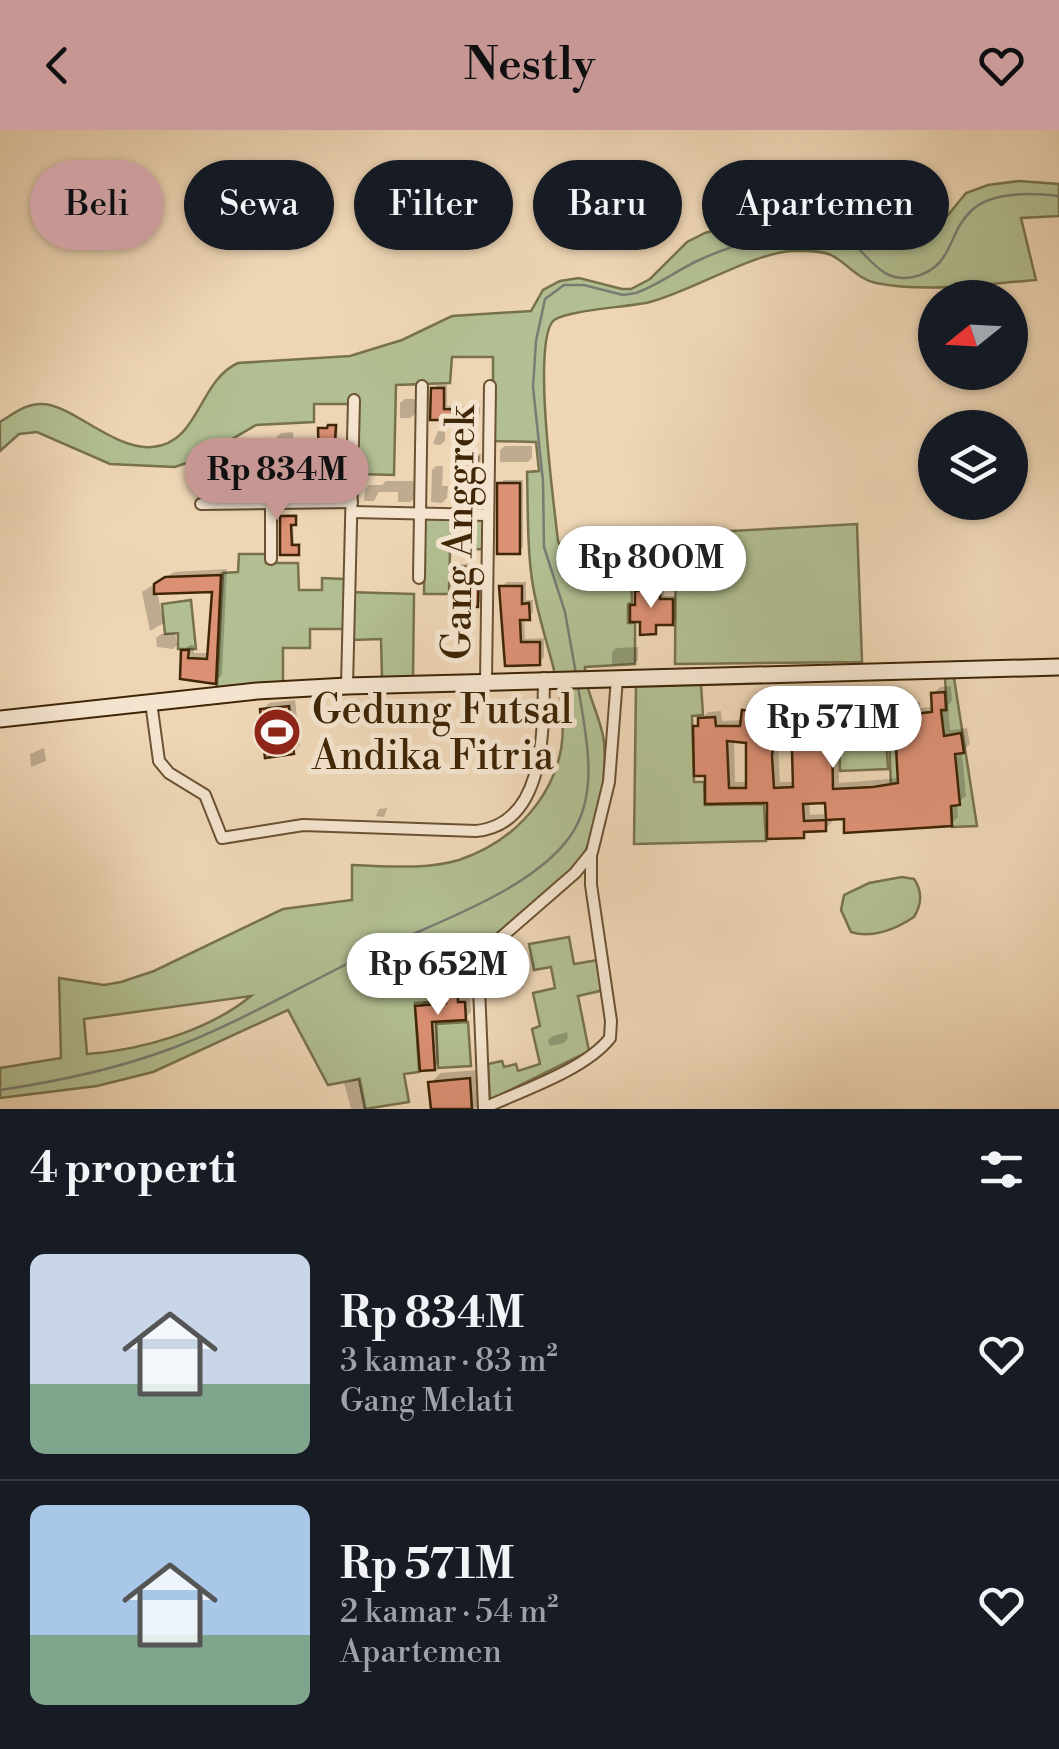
<!DOCTYPE html>
<html lang="id">
<meta charset="utf-8">
<style>
body{margin:0;font-family:"Libre Bodoni",serif;background:#242831;color:#f1f3f6;height:100vh;display:flex;flex-direction:column;font-size:38px;white-space:nowrap}
*{box-sizing:border-box;margin:0}
p{font-size:32px;color:#9ea1a6}
.icon{flex:none;width:55px;height:55px;fill:none;stroke:currentColor;stroke-width:2;stroke-linecap:round;stroke-linejoin:round}
.map{position:relative;height:979px;overflow:hidden}
.panel{display:flex;flex-direction:column;background:#171b24;flex:1}
.panel>*{flex:none}
.banner{position:absolute;left:30px;top:30px;width:1000px;height:90px;display:flex;gap:20px}
.needle{width:65px;rotate:252deg}
.tools{position:absolute;left:918px;top:150px;display:grid;gap:20px}
.tools a{display:grid;place-items:center;width:110px;height:110px;border-radius:50%;background:#171b24;box-shadow:0 2px 8px #0004;font-size:50px}
.price{position:absolute;translate:-50% -85px;padding:0 22px;border-radius:35px;background:#fff;color:#222;font-size:32px;line-height:65px;filter:drop-shadow(0 2px 5px #0008)}
.price::after{content:'';position:absolute;left:50%;top:60px;width:30px;height:22px;margin-left:-15px;background:inherit;clip-path:polygon(0 0,100% 0,50% 100%)}
.price.active{background:#c59692;color:#111}
ul{padding:0;list-style:none}
li{display:flex;align-items:center;gap:30px;height:250px;padding:0 30px}
li+li{border-top:2px solid #363941}
li span{display:grid;place-items:center;flex:none;width:280px;height:200px;border-radius:15px;color:#555}
li>.icon{margin-inline-start:auto}
span .icon{width:120px;height:120px;fill:#fffc;stroke-width:1}
li b{font-size:42px}
h2{display:flex;justify-content:space-between;align-items:center;height:120px;padding:0 30px;font-size:42px}
.tag{padding:0 35px;border-radius:45px;background:#171b24;box-shadow:0 2px 8px #0004;font-size:35px;line-height:90px}
.tag.active{background:#c59692;color:#111}
header{display:flex;justify-content:space-between;align-items:center;height:130px;padding:0 30px;background:#c59692;color:#111;font-size:45px;font-weight:600}
.map>svg:first-child{display:block}
</style>
<header><svg class="icon" aria-label="back" viewBox="0 0 24 24"><path d="M15 5l-7 7 7 7"/></svg>Nestly<svg class="icon" aria-label="heart" viewBox="0 0 24 24"><path d="M12 20l-8-8c-3-5 5-10 8-4 3-6 11-1 8 4z"/></svg></header>
<div class="map">
<svg width="1059" height="979" viewBox="0 0 1059 979">
<rect width="100%" height="100%" fill="#eed6b5"/>
<filter id="stains"><feTurbulence type="fractalNoise" baseFrequency=".002" numOctaves="4"/><feColorMatrix values="0 0 0 0 .2 0 0 0 0 .09 0 0 0 0 .02 0 0 0 .5 -.17"/></filter>
<radialGradient id="worn" r=".72"><stop offset=".6" stop-color="#630" stop-opacity="0"/><stop offset="1" stop-color="#630" stop-opacity=".3"/></radialGradient>
<g fill="#b2bf92" stroke="#78724c" stroke-width="2.5" fill-rule="evenodd">
<path d="M1019,51L1059,54V86L1021,88L1036,150C984,154 926,163 876,153C857,149 847,133 831,125C820,120 805,121 793,121C755,122 692,161 650,172C631,177 564,180 553,191C532,215 554,374 558,411C569,440 605,432 631,432L632,473L628,474V493H635V534L585,537C585,563 601,586 604,612C607,644 598,707 578,733C552,766 511,793 479,821L471,833L444,835L445,871L415,873L419,942L404,944L409,972L365,979L359,949L328,955L288,880L153,942L97,956L0,968V938L61,928L59,848L104,855L121,852L154,841L283,779L352,770V735C386,736 426,740 459,730C522,709 569,651 562,585C558,536 536,491 531,442C527,410 528,375 527,342L539,341L536,312L493,311V227H452L450,253L396,255L394,345L357,344V274H314V292L256,295L198,329L175,337L110,334L37,302L19,304L0,321V292C13,284 26,273 43,274C72,275 114,320 152,317C200,313 198,251 238,233L350,226L402,210L452,186L531,181L543,160L560,151L579,148L622,159H631L650,149L687,112L705,103L758,89L821,87L859,101L881,115L902,119L935,101L966,63L988,55ZM251,866C208,901 142,920 87,924L84,889Z"/>
<path d="M425,388L484,389V419L450,420L449,464H424Z"/>
<path d="M857,394L862,532L675,534L676,404Z"/>
<path d="M239,424H266V433H298L299,460H322V448L345,449L346,462L414,464L413,548L382,549L381,509L352,510V499H310V518H283V554L217,558L223,443L238,442Z"/>
<path d="M191,470L196,519H178V503L165,504L162,474Z"/>
<path d="M945,548H954L977,696L952,697L951,678L892,680L889,609L925,607L924,583L947,580Z"/>
<path d="M701,554L703,585L692,586L694,652H704L705,675L764,674L766,711L634,714L636,555Z"/>
<path d="M886,608L888,639L840,641L839,610Z"/>
<path d="M902,747L914,749C923,762 922,774 914,787C896,799 872,809 851,802L841,780L844,765L869,753Z"/>
<path d="M569,807L574,834L598,830L604,860L578,866L589,921L490,970L488,934L502,931L504,937L516,934L518,941L540,934L532,899L540,896L533,863L555,858L551,837L534,840L529,814Z"/>
<path d="M468,892L471,936L438,938L436,894Z"/>
</g>
<g fill="#0003" fill-rule="evenodd">
<path d="M437,255H447V276L480,277V283L476,288L433,287V259Z"/>
<path d="M405,269H416L415,284L410,288H400V273Z"/>
<path d="M338,294L337,310H344V334L341,337L321,299Z"/>
<path d="M438,301L445,302V311L440,315L433,314Z"/>
<path d="M293,302L294,316L290,320L278,321L277,307L281,303Z"/>
<path d="M461,307L471,308L470,324H481L479,349L473,353L470,364L458,344L462,340L461,316L457,311Z"/>
<path d="M505,316H532V328L528,332H500V320Z"/>
<path d="M272,326L284,327V344L307,342L308,357L304,361L268,362V330Z"/>
<path d="M436,336H443L442,356H448L447,368L442,373L431,372L432,340Z"/>
<path d="M504,350H523V417L519,421L500,354Z"/>
<path d="M386,351H415V368L410,372H398V362H379L374,371H364L365,359L369,355H382Z"/>
<path d="M339,354L335,361H321L326,355Z"/>
<path d="M286,384H298L293,394L294,413H301L298,422L282,423L283,387Z"/>
<path d="M461,434H482L481,470L477,474L457,438Z"/>
<path d="M227,439L222,545L215,551L182,547L183,521L190,515H194V523H210L215,459L157,462L164,493L150,501L142,462L174,442Z"/>
<path d="M507,452H526V470H533V483L524,488L525,509L544,508V527L539,532L507,533L502,457Z"/>
<path d="M664,457V466H676V488L672,492L659,493L655,502L632,476L642,458Z"/>
<path d="M175,503L177,515L173,519L157,517L156,508L161,504Z"/>
<path d="M638,517V530L634,534L612,535V522L616,518Z"/>
<path d="M951,556L952,571L948,575L950,600L967,598L970,614L962,622L966,666L957,673L958,687L951,694L832,687V692L825,699L809,700L803,705L769,670L708,672L707,643L695,598L708,582L721,581L722,591L743,590L744,582L751,575L782,578L778,618L780,652H796L794,585L800,578L816,577L817,593H836L835,582L842,575L920,572V578L934,577L933,564L940,557ZM898,596L900,648L839,653L838,600ZM734,609L748,611L749,652H735ZM827,670L828,684L810,685L809,671Z"/>
<path d="M295,570L300,615L293,622L262,580L269,573Z"/>
<path d="M44,618L46,631L31,637L30,624Z"/>
<path d="M387,678L384,687L376,686L379,679Z"/>
<path d="M462,830L463,868L470,867L471,882L465,888L437,889L439,932L434,938L418,877L424,871L448,869L446,837L452,831Z"/>
<path d="M567,902L568,908L564,913L550,916L548,910L553,906Z"/>
<path d="M478,940L481,973L475,979H433L431,953L440,943Z"/>
<path d="M361,947L367,979H351L344,953Z"/>
</g>
<g fill="none" stroke-linecap="round" stroke-linejoin="round">
<g stroke="#787c71" stroke-width="2.5">
<path d="M576,544L565,482L544,417L543,351L533,257L536,211L545,169L564,155H584L623,165L636,163C658,155 676,141 697,131C731,115 793,96 830,102C864,107 873,156 913,147C954,138 947,103 971,81C991,61 1033,63 1059,66"/>
<path d="M0,960C54,952 119,938 170,919C234,895 294,860 355,830C417,799 531,764 571,705C600,662 586,605 578,557"/>
</g>
</g>
<g fill="#dc9074" stroke="#3f2606" stroke-width="2.5" fill-rule="evenodd">
<path d="M431,258H444V279L477,280V290H430Z"/>
<path d="M328,295H336L335,312H342V339H319L318,298H327Z"/>
<path d="M455,310L469,311L468,327H478L477,355H471V366H462V355H456L455,343H460L459,319L455,318Z"/>
<path d="M265,329L281,330V347L304,345L305,364H265Z"/>
<rect x="497" y="353" width="23" height="71"/>
<path d="M280,386H296V395H291L292,415H299V425H280Z"/>
<path d="M454,437H479L478,477L454,476Z"/>
<path d="M221,445L216,554L180,549L181,520H189L188,528L207,529L212,462L154,464V454L165,447Z"/>
<path d="M499,456H522V474L529,473L530,490H520L521,512H540V535L505,536Z"/>
<path d="M660,460V469H673V495H656V504L640,505V492H630V475H635V461Z"/>
<path d="M945,562L946,580H941L944,606L961,603L964,623L955,624L960,675L951,676L952,696L844,703V689L826,690L825,673L803,674L804,691L826,690V701L804,702V708L767,709V673L705,674V646H694L693,596H698V588L715,587L716,596H740L742,580L777,584L772,626L774,658L793,657L791,584L810,583L811,599L832,598L833,659L873,657L898,653L895,599L834,603L833,581L914,578V584L932,582L931,563ZM727,611L746,613V658H729Z"/>
<path d="M289,576L294,624L265,628L260,579Z"/>
<path d="M457,835L458,872H465L466,890L432,892L435,940L420,941L415,876L446,873L444,836Z"/>
<path d="M470,948L472,979H431L428,952Z"/>
</g>
<g fill="none" stroke-linecap="round" stroke-linejoin="round">
<g stroke="#6b5232" stroke-width="14">
<g id="street">
<path d="M201,374L352,372"/>
<path d="M352,382L487,385"/>
<path d="M271,429V373"/>
<path d="M419,448L422,256"/>
<path d="M486,551L490,256"/>
<path d="M347,556L354,270"/>
<path d="M151,572L159,631L169,643L205,665L222,708L303,695L476,701C546,694 543,600 544,548"/>
<path d="M484,978C521,961 585,940 610,908L611,891L591,755V726"/>
<path d="M484,979L478,833L490,817L575,743L592,722L609,652L617,548"/>
</g>
</g>
<g stroke="#3f2606" stroke-width="19">
<path id="secondary" d="M0,589L257,561L347,556L1059,537"/>
</g>
<use href="#street" stroke="#f4e4cf" stroke-width="10"/>
<use href="#secondary" stroke="#f4e4cf" stroke-width="15"/>
</g>
<defs>
<g id="stadium-disc" transform="scale(2.5)"><circle r="9.5" fill="#8f2418" stroke="#f4e4cf"/><path d="M0-5a6.5 5 0 1 0 0 10a6.5 5 0 1 0 0-10ZM-3.5-1.8h7v3.6h-7Z" fill="#fff"/></g>
</defs>
<g fill-rule="evenodd">
<use href="#stadium-disc" x="277" y="602"/>
</g>
<g text-anchor="middle" stroke-width="10" stroke-linejoin="round" paint-order="stroke">
<g font-size="40" fill="#3f2606" stroke="#f4e4cf">
<text transform="translate(458 403) rotate(-89)" y="14">Gang Anggrek</text>
</g>
<g font-size="40" fill="#3f2606" stroke="#f4e4cf" text-anchor="start">
<text x="312" y="593">Gedung Futsal<tspan x="312" dy="46">Andika Fitria</tspan></text>
</g>
</g>
<rect width="100%" height="100%" filter="url(#stains)"/>
<rect width="100%" height="100%" fill="url(#worn)"/>
</svg>
<div class="tools">
<a><svg class="needle" viewBox="-14 -14 28 28"><path d="M0-13l5 13h-10z" fill="#e53935"/><path d="M0 13l5-13h-10z" fill="#9ea1a6"/></svg></a>
<a><svg class="icon" aria-label="layers" viewBox="0 0 24 24"><path d="M12 4l9 5-9 5-9-5zM3 14l9 5 9-5"/></svg></a>
</div>
<b class="price active" style="left:277px;top:393px">Rp 834M</b>
<b class="price" style="left:651px;top:481px">Rp 800M</b>
<b class="price" style="left:833px;top:641px">Rp 571M</b>
<b class="price" style="left:438px;top:888px">Rp 652M</b>
<div class="banner">
<a class="tag active">Beli</a>
<a class="tag">Sewa</a>
<a class="tag">Filter</a>
<a class="tag">Baru</a>
<a class="tag">Apartemen</a>
</div>
</div>
<section class="panel">
<h2>4 properti<svg class="icon" aria-label="filters" viewBox="0 0 24 24"><path d="M4 7h16M4 17h16"/><circle cx="9" cy="7" r="2"/><circle cx="15" cy="17" r="2"/></svg></h2>
<ul>
<li><span style="background:linear-gradient(#c9d6e8 65%,#7fa58c 0)"><svg class="icon" aria-label="home" viewBox="0 0 24 24"><path d="M3 11l9-7 9 7M6 9v11h12V9"/></svg></span><div><b>Rp 834M</b><p>3 kamar · 83 m²</p><p>Gang Melati</p></div><svg class="icon" aria-label="heart" viewBox="0 0 24 24"><path d="M12 20l-8-8c-3-5 5-10 8-4 3-6 11-1 8 4z"/></svg></li>
<li><span style="background:linear-gradient(#a9c7e8 65%,#7fa58c 0)"><svg class="icon" aria-label="home" viewBox="0 0 24 24"><path d="M3 11l9-7 9 7M6 9v11h12V9"/></svg></span><div><b>Rp 571M</b><p>2 kamar · 54 m²</p><p>Apartemen</p></div><svg class="icon" aria-label="heart" viewBox="0 0 24 24"><path d="M12 20l-8-8c-3-5 5-10 8-4 3-6 11-1 8 4z"/></svg></li>
</ul>
</section>
